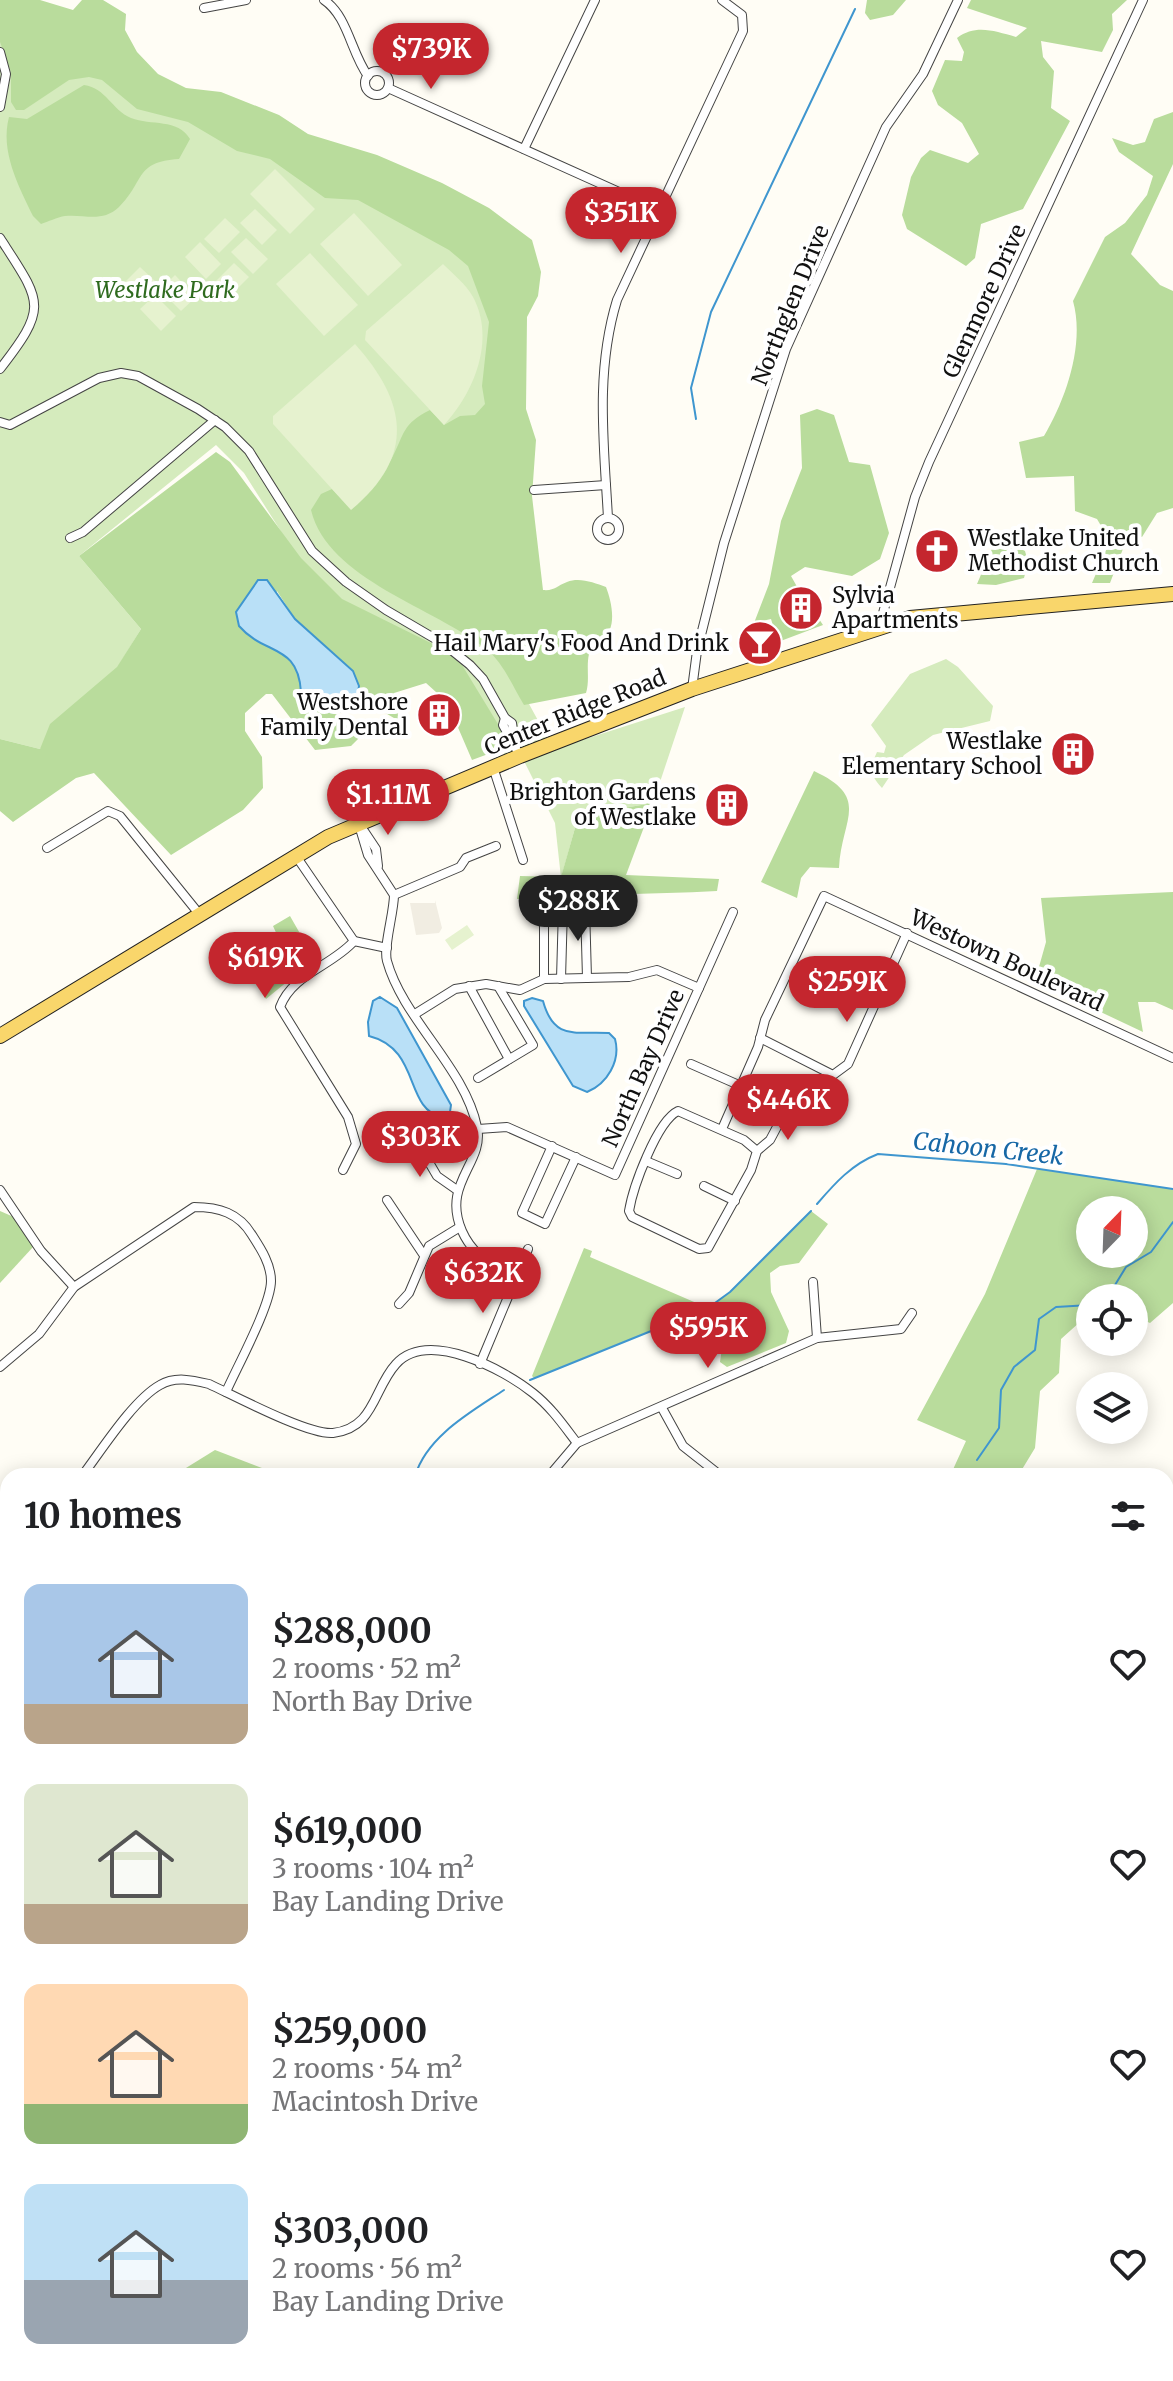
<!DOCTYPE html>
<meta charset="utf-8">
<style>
body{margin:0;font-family:Merriweather,serif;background:#f6f6f6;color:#202124;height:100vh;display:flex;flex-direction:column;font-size:30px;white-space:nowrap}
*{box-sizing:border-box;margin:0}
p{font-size:26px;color:#757577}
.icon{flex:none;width:44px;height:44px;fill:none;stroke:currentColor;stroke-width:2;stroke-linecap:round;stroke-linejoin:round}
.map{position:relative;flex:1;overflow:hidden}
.panel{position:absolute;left:0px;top:1468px;width:1174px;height:914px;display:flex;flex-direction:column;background:#fff;border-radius:24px 24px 0 0;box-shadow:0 4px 20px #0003}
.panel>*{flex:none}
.needle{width:52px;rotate:23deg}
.tools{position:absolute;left:1076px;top:1196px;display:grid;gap:16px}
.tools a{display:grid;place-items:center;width:72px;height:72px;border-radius:50%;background:#fff;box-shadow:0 4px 20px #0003;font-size:40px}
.price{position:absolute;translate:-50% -68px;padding:0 18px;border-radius:28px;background:#c4262e;color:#fff;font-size:26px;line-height:52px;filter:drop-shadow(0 2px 4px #0008)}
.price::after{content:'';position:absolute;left:50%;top:48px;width:24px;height:18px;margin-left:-12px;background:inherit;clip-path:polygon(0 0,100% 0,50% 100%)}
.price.current{background:#222;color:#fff}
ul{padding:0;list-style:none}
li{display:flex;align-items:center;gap:24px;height:200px;padding:0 24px}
li span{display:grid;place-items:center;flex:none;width:224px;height:160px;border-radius:16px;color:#555}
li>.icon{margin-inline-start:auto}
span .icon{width:96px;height:96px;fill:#fffc;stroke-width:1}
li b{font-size:34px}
h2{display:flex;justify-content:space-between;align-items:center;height:96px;padding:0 24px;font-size:34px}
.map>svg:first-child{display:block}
</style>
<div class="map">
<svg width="1173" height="2381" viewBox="0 0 1173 2381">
<rect width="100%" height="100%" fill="#fffdf5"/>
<g fill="#d5ebbd">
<path d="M0,36L73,73L99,72L177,116L359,198L470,260L495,303L510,669L547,737L503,756L507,747L383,628L313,582L244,473L216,445L79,556L141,629L117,668L86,695L40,749L0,739Z"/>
<path d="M946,659L958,667L993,706L990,721L933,735L904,755L882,788C870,775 869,769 877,752L884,753L886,746L871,725L910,674Z"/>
<path d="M685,707L653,803L594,813L575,828L561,878L555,823L523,759Z"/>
<path d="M0,1889H8V1978L0,1976Z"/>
</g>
<g fill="#b9dc9c" fill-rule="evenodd">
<path d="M0,0H40L73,10L82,0H103L126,14L125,30L137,52L158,74L186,88L221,92L279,115L308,134L377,155L442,183L489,208L532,240L541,272L538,296L527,317L526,409L536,440L532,496L543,590C555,591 556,586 567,582C580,577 594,583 606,587C612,603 618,629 601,641C596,645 590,647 589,654C586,667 590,680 586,693L524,705C513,687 503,662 486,649C436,608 328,580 311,510L321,494L332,489L351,509C364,493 382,477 392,458C405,433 402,424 430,410L444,425L460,416L475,415L485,404L482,386L489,322L468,266L449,250L358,200L325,198L270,159L237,151L188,122L137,109L102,80L89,77L69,80L24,110H16L11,102V72L0,42Z"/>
<path d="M867,0H906L893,15L870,20L865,13Z"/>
<path d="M971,0H1127L1112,14L1113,30L1102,52L1041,41L1043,57L1054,71L1051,108L1070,121L1023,209L981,224L975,258L966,266L907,229L902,215L911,177L921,158L930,150L968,163L979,154L962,123L938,105L932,91L945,60L962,61L964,52L957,38C976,24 994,31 1016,37L1027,28L967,8Z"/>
<path d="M84,85C106,88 112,110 131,118C151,126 178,118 190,139L179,159C134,162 146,180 119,207C102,223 85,214 65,216C57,217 48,222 41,224L33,216C18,185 0,151 9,117L27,119Z"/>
<path d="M1173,112V164L1131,254L1160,285L1173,291V508L1157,513L1142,537L1129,533L1110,583H1092L1110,541L1097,519L1075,511L1074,476L1026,478L1019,442L1044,436C1066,399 1085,344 1073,301L1105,237L1125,223L1147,195L1153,176L1119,152L1112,138L1133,145L1145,142L1154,119Z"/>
<path d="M817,409L834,415L849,462L870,465L889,533L880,559L852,576L805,567L791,576L800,592L795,618L810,623L817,616L823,625L778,642L771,619L754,623L769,584L781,521L802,468L800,415Z"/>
<path d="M216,452L230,462L301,558L342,599L439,647L462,665L504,734L507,747L472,760L447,702L426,683L394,693L399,721L360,698L352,671L295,619L277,591L261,642C274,649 296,658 300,674C303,686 299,694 309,703C331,723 339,701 360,737L351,746L315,750L272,694H266L245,713V731L262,757L263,788L243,810L171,855L94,773L76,778L13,822L0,811V739L40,749L50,724L117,667L141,629L79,556Z"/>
<path d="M1007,542L1025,551L1028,562L1024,578L996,585L977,584L994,544Z"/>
<path d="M814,771C872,798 841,819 839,868L810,867L801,878L797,898L761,882Z"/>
<path d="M653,803L626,875L719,879L717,891C650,895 583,893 517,899L520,876L561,877L575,828L594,813Z"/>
<path d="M1173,892V1010L1155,1002H1138L1143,1032L1035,981L1046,942L1041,898Z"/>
<path d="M290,916L318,965L299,972L266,999L244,963L276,950L278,937L273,926Z"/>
<path d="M1037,1169L1173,1189V1303L1150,1323L1134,1316V1298H1090V1313L1061,1339L1059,1373L1040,1391L1035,1448L1018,1476H950L966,1441L917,1420L985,1294ZM1090,1210H1134V1254H1090Z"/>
<path d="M0,1211L16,1218L33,1247L0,1283Z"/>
<path d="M811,1211L828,1224L799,1263L780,1266L770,1273L771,1292L789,1331L786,1343L727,1367L720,1362L722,1348L751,1343L752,1321L747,1304L712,1317L707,1308L534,1378L532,1376L584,1248L592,1251L590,1257L708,1308L730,1292Z"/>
<path d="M215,1450L283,1476H173Z"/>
<path d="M8,1762V1862L4,1861V1821L0,1818V1763Z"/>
<path d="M0,2275L8,2276V2320L0,2323Z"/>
<path d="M168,2374H262V2381H141Z"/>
<path d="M381,2374H429L431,2381H387Z"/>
<path d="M454,2374H512L508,2381H461Z"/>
</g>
<g fill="#e6f2cf">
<path d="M275,169L315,209L290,234L250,194Z"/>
<path d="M255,209L277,230L262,245L240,223Z"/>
<path d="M354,213L402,265L368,296L320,244Z"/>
<path d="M225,218L240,232L219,253L204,239Z"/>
<path d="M246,238L268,259L253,274L231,252Z"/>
<path d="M200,242L221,264L206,279L185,257Z"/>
<path d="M310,253L358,305L324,336L276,284Z"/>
<path d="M234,263L249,277L228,298L213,284Z"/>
<path d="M443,264C453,274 466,284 473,297C496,340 474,393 444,425L365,340L366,331Z"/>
<path d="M140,267L155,281L133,302L119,288Z"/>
<path d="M175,275L196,297L181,311L160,290Z"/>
<path d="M155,295L176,316L161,331L140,309Z"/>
<path d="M355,344C407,402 416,456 351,510L273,424V416Z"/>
<path d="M467,925L474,935L452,950L445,940Z"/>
</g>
<path fill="#f1ede2" d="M435,900L442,928L439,933L416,935L410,903H435Z"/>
<g fill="#b9e0f7" stroke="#3f96cf" stroke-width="2">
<path d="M258,580H267L295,619L353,671L359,686L356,705C335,718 314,713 301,692C298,643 265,656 239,626L236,612Z"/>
<path d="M380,997L397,1008L451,1105L450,1112L442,1117C404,1109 421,1049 369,1036L368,1022L373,1001Z"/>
<path d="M532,998L543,1001C554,1041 575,1031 609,1033L615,1039C621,1061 607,1084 587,1092L573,1086L524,1006V1001Z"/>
</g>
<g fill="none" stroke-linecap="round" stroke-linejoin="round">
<g stroke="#3f96cf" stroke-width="2">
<path d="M696,419L691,388L711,312L855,9"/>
<path d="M817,1204C835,1183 852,1164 878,1154L1006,1164L1173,1189"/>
<path d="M1095,1298L1115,1285L1126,1267L1151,1252L1173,1222"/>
<path d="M530,1380L708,1308L730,1292L811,1211"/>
<path d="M977,1460L999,1428L1001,1390L1014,1367L1035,1350L1039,1319L1056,1307L1090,1305"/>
<path d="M415,1476C427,1436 471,1412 504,1390"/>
<path d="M0,1774L8,1771"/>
<path d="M0,1908L8,1909"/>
<path d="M0,1963L8,1968"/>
<path d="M675,2381L683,2375"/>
</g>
<g stroke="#444" stroke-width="10">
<g id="street">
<path d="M324,0C348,16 351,53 368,76"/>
<path d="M204,8L246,0"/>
<path d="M0,52L6,74L0,107"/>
<circle cx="377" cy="83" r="12"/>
<path d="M388,88L659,210"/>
<path d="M524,149L595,0"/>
<path d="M0,238C42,303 49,306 0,369"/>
<path d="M0,422L10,425L99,378L121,373L138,376L198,409L225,427L249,451L312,551L346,582L386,610L444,644L470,665L483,679L505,718L512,723L515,744"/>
<path d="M534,490L606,485"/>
<circle cx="608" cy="529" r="11"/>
<path d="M608,518C604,444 595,372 617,300L743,31L742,15L722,0"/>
<path d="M70,538L83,532L215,420"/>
<path d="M884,626L883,613L915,497L929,462L1143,0"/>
<path d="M692,689L697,651L724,543L786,349L886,127L923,74L958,0"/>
<path d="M505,718L503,725L520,756"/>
<path d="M493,767L523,860"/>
<path d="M359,825L368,855L394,895C394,913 383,947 387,961C403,1019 465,1068 477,1127C485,1163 441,1183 462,1231C472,1254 493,1268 515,1277"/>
<path d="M360,825L376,849L378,866"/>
<path d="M47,848L108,811L120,816L200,915"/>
<path d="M296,856L354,941C332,966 292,974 280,1007L348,1117L356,1144L343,1170"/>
<path d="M394,895L460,867L466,858L496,846"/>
<path d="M354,941L387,948"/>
<path d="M544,979V907H585L587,978"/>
<path d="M561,979L563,907"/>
<path d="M469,986L509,1059"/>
<path d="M699,988L733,912"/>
<path d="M415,1014L455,989L486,984L520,990L544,979L629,977L657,970L699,988L615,1175L507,1127L478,1129"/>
<path d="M760,1038L833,1075L848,1064L907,933"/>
<path d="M691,1064L741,1086"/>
<path d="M478,1078L533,1045L498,986"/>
<path d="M722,1129L758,1047L765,1020L824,896L1173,1058"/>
<path d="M413,1135L437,1176L457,1190"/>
<path d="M552,1146L522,1213L545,1224L576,1157"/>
<path d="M757,1151L744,1140L678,1111C657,1121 633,1187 629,1211L632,1217L699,1249L708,1248L751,1170L757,1151L770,1140L787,1108"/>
<path d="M646,1161L677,1174"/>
<path d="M704,1186L735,1201"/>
<path d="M0,1190L41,1251L74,1287"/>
<path d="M387,1200L423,1254"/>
<path d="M813,1282L817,1338"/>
<path d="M399,1304L409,1293L429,1246L460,1227"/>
<path d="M480,1364L528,1249"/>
<path d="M0,1367L39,1334L74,1287L194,1207C219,1207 239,1213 252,1235C261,1249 271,1264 271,1281C271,1305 237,1367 226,1392"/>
<path d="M662,1408L683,1446L721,1476"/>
<path d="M82,1476C101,1451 133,1400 160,1385C175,1376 192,1380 209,1384C235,1396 308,1435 333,1433C375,1428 373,1389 396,1364C428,1329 503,1369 533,1393C551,1407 564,1426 577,1443"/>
<path d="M549,1476L577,1443L817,1338L901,1329L912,1313"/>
<path d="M0,1607L8,1596"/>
<path d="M1166,1855L1173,1857"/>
<path d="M0,1877H8"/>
<path d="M0,2057H8"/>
<path d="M1166,2116L1173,2119"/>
<path d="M0,2212L8,2215"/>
<path d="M1166,2292L1173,2289"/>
<path d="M321,2374L324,2381"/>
<path d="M746,2374L762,2381"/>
<path d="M1070,2374L1087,2381"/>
<path d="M618,2381L621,2374"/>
</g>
</g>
<g stroke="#333" stroke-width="14">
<g id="secondary">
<path d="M1166,1512L1173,1497"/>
<path d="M1166,1686L1173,1689"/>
<path d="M766,2381L769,2374"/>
</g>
</g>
<g stroke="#222" stroke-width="16">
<path id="primary" d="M0,1036L328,837L520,756L692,689L910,618L1173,594"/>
</g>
<use href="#street" stroke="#fff" stroke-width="8"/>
<use href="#secondary" stroke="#fff6b0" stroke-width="12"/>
<use href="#primary" stroke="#f9d66b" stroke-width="14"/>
</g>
<defs>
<g id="church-disc" transform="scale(2.3)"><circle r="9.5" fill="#c4262e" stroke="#fff"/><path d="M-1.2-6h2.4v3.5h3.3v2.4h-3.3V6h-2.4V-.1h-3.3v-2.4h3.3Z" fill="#fff"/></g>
<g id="building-disc" transform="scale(2.3)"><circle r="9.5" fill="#c4262e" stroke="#fff"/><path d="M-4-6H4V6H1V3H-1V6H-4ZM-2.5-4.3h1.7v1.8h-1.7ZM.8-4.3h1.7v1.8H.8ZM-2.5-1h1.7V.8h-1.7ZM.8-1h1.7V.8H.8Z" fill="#fff"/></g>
<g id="bar-disc" transform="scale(2.3)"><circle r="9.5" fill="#c4262e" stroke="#fff"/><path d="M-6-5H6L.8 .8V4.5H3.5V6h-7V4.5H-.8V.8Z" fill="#fff"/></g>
</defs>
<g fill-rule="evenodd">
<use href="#church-disc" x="937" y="551"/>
<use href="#building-disc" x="801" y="608"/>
<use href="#bar-disc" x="760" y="643"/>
<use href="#building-disc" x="439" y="715"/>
<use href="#building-disc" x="1073" y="754"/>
<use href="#building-disc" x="727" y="805"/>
</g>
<g text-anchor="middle" stroke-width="8" stroke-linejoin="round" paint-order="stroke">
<g font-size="22" font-style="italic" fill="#2f6b1f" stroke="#fff">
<text x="165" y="298">Westlake Park</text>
</g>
<g font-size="22" fill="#111" stroke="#fff">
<text transform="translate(984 301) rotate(-65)" y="8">Glenmore Drive</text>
<text transform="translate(790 305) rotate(-68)" y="8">Northglen Drive</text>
<text transform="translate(575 712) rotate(-22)" y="8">Center Ridge Road</text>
<text transform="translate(1007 960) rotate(25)" y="8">Westown Boulevard</text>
<text transform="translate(643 1068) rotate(-66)" y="8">North Bay Drive</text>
</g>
<g font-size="22" fill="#111" stroke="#fff" text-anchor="end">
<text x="968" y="546" text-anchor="start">Westlake United<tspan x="968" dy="25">Methodist Church</tspan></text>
<text x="832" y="603" text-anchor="start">Sylvia<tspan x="832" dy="25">Apartments</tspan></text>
<text x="729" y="651">Hail Mary's Food And Drink</text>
<text x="408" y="710">Westshore<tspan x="408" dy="25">Family Dental</tspan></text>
<text x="1042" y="749">Westlake<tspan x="1042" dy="25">Elementary School</tspan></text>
<text x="696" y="800">Brighton Gardens<tspan x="696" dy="25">of Westlake</tspan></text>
</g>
<g font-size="24" font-style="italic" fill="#1768a6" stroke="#fff">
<text transform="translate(988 1149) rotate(6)" y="8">Cahoon Creek</text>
</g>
</g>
</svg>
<div class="tools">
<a><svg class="needle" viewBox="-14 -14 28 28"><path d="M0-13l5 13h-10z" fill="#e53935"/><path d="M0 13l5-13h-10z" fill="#757577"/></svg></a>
<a><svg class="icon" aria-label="locate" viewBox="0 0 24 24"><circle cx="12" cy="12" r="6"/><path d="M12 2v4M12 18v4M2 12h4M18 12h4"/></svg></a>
<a><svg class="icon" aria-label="layers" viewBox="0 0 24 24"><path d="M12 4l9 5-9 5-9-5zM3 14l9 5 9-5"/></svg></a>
</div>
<b class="price" style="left:431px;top:91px">$739K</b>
<b class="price" style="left:621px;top:255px">$351K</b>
<b class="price" style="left:388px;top:837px">$1.11M</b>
<b class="price current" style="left:578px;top:943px">$288K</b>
<b class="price" style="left:265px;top:1000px">$619K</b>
<b class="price" style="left:847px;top:1024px">$259K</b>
<b class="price" style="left:788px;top:1142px">$446K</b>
<b class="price" style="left:420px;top:1179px">$303K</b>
<b class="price" style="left:483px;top:1315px">$632K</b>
<b class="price" style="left:708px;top:1370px">$595K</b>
<section class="panel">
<h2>10 homes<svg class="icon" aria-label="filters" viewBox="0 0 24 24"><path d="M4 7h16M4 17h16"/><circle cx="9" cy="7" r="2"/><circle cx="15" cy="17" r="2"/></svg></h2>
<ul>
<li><span style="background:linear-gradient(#a9c7e8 75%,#b9a48a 0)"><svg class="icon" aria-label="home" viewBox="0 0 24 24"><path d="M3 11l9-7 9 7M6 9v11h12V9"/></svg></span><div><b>$288,000</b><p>2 rooms · 52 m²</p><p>North Bay Drive</p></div><svg class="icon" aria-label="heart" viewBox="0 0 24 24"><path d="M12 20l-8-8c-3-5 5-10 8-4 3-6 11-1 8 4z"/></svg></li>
<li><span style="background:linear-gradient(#dfe7d0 75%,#b9a48a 0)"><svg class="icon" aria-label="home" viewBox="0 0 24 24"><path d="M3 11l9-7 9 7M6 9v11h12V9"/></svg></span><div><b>$619,000</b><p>3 rooms · 104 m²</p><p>Bay Landing Drive</p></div><svg class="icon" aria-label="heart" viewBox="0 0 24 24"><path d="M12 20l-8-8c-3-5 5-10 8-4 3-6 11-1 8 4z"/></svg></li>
<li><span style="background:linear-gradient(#ffd9b3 75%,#8fb573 0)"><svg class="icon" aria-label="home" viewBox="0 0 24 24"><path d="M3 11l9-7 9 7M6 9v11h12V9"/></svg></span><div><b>$259,000</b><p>2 rooms · 54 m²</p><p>Macintosh Drive</p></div><svg class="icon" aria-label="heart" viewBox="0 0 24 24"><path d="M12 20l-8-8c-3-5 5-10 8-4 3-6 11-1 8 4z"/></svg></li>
<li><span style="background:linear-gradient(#bfe0f5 60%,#9aa5b1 0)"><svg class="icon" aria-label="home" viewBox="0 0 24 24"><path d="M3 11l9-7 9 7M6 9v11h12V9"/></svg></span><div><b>$303,000</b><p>2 rooms · 56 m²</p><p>Bay Landing Drive</p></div><svg class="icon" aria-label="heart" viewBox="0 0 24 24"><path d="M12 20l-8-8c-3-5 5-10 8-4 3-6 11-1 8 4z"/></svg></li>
</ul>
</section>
</div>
